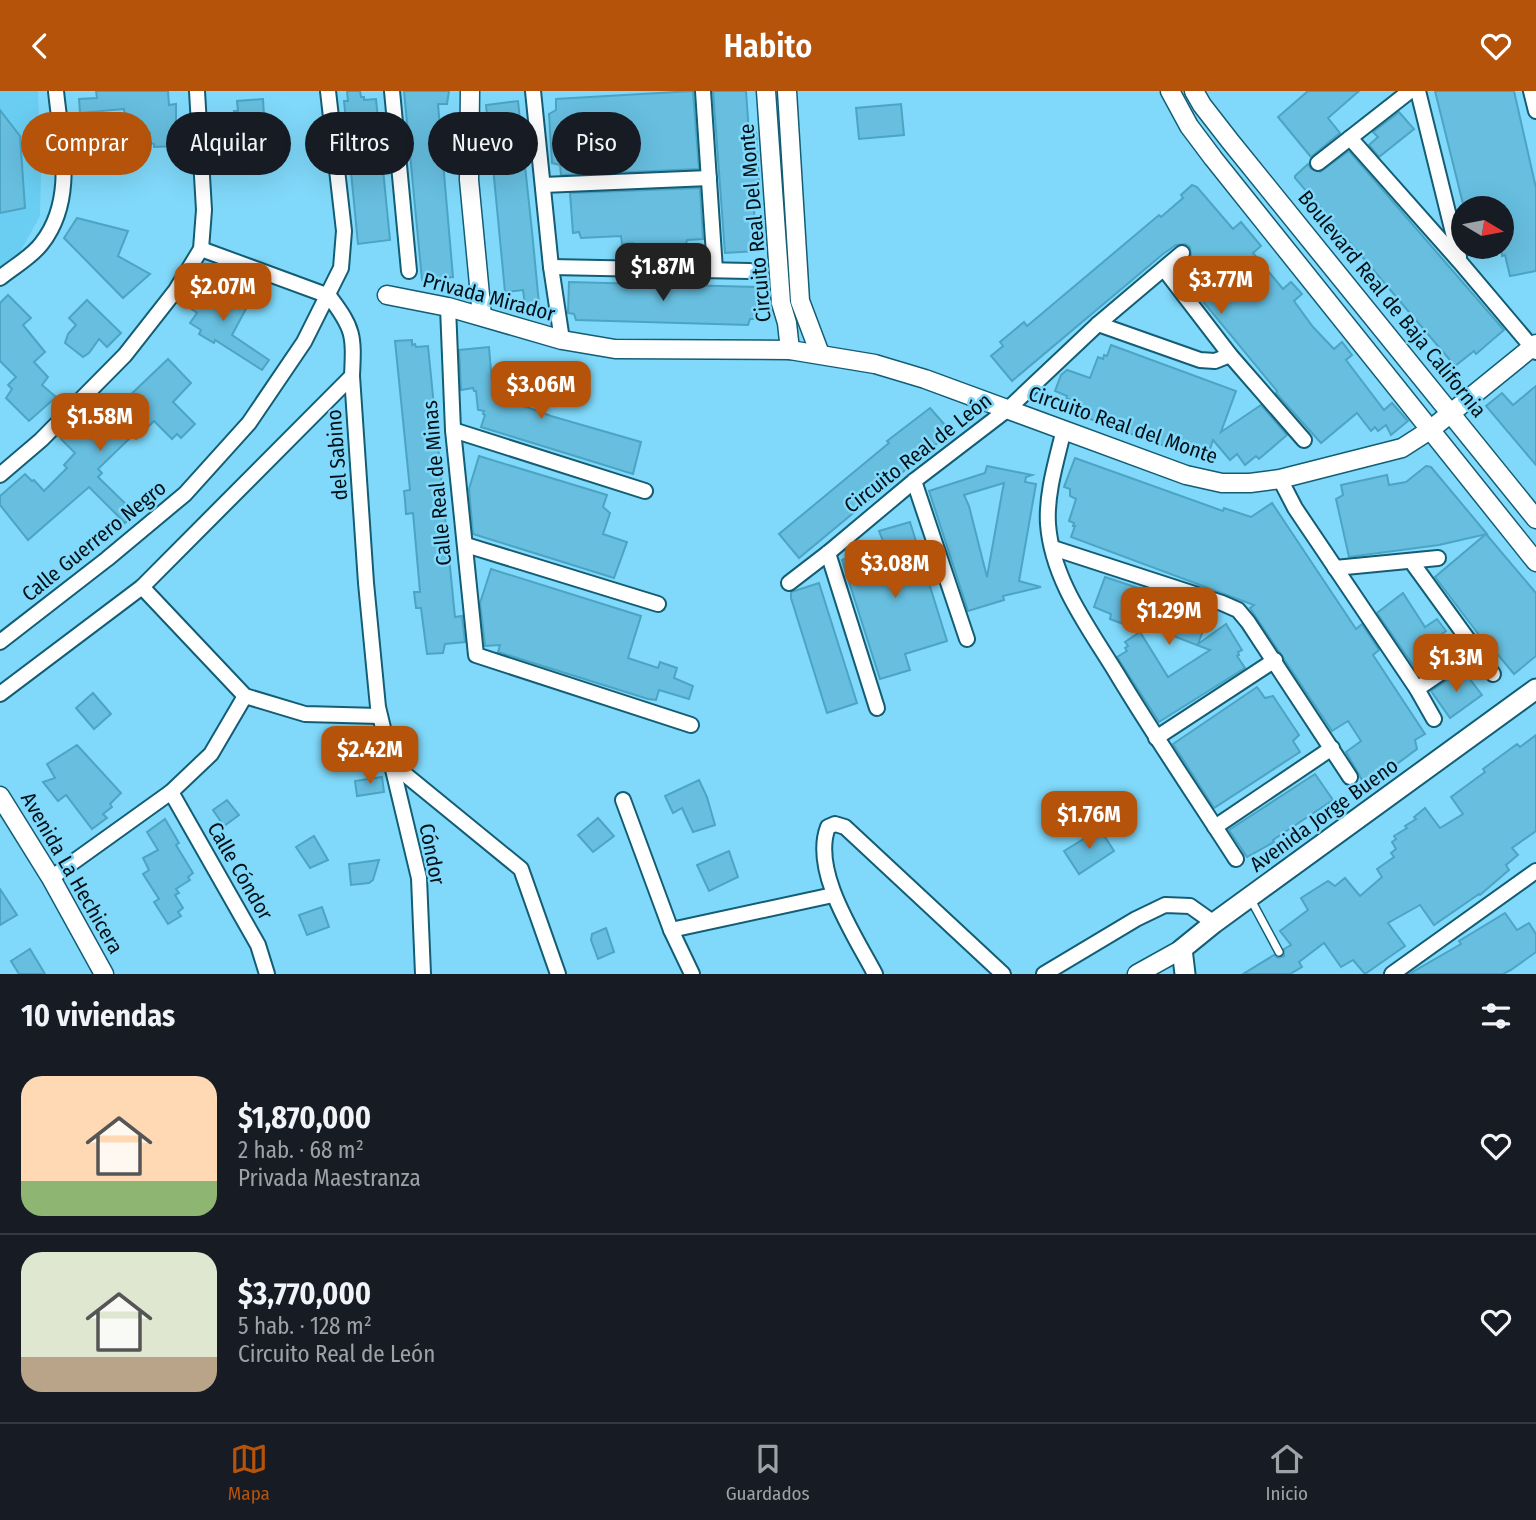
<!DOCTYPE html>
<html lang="es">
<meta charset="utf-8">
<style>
body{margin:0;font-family:"Fira Sans Condensed",sans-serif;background:#242831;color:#f1f3f6;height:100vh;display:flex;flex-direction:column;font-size:26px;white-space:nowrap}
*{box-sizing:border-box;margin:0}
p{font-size:23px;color:#9ea1a6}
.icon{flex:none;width:38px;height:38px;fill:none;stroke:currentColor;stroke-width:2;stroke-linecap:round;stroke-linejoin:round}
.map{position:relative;height:883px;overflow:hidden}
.panel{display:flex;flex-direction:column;background:#171b24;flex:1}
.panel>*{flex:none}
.hud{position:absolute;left:21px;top:21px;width:700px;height:63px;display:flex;gap:14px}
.needle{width:46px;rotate:100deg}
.tools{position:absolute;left:1451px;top:105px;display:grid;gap:14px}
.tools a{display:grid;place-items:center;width:63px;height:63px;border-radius:50%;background:#171b24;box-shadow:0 7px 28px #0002;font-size:35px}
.price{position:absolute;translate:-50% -60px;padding:0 16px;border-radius:14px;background:#b45309;color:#fff;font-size:23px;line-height:46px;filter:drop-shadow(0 2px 4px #0008)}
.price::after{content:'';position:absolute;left:50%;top:42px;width:21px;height:16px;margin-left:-10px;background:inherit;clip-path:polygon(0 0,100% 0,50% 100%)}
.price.active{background:#222;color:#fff}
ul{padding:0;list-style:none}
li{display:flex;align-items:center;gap:21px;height:175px;padding:0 21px}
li+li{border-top:2px solid #363941}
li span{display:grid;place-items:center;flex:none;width:196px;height:140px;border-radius:21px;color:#555}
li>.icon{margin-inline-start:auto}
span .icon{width:84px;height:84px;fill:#fffc;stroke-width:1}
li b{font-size:30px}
h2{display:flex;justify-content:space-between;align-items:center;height:84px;padding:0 21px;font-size:30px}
.tag{padding:0 24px;border-radius:32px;background:#171b24;box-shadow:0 7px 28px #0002;font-size:24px;line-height:63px}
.tag.active{background:#b45309;color:#fff}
header{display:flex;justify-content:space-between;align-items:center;height:91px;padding:0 21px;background:#b45309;color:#fff;font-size:32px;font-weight:600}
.dock{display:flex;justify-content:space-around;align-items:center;height:98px;border-top:2px solid #363941;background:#171b24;font-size:19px;color:#9ea1a6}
.dock a{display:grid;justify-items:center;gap:4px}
.dock .active{color:#b45309}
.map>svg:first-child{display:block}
</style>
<header><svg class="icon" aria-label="back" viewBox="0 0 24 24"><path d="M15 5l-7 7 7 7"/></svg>Habito<svg class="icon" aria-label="heart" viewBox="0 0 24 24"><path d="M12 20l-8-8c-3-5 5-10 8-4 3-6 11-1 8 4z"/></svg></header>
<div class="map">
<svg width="1536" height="883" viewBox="0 0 1536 883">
<rect width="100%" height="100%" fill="#80d9fa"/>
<path fill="#6acef3" d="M0,0H38L41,82L40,125L15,170L0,182Z"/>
<g fill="#67bedf" stroke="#4ba4c4" stroke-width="2" fill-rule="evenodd">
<path d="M96,0H168L169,14L176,13V55L154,56V53L150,52V42L126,45L124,18L80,22L79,8L97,7Z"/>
<path d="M347,0H360L361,6H364V9L376,8L390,149L358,153L351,81L347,82L343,50H348L344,10H348Z"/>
<path d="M404,0H449L447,13H438L453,186L422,189Z"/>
<path d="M693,0L699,78L561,84L560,74L552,72L549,23L556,19V8Z"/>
<path d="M713,0H746L749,42H756L759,91L752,92L757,160L725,162Z"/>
<path d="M1308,0H1359L1328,27L1340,42L1311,66L1278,26Z"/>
<path d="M1435,0H1514L1536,97V180L1510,185L1505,164L1502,165V117H1464Z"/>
<path d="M263,8L266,59L215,64L211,22L235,29L234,20H238L237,10Z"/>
<path d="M518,10L532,140L539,213L525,214L523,199L505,201L493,76H489L487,60H491L486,14Z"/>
<path d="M901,13L904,44L859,48L856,17Z"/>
<path d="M0,19L20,45L25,117L0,122Z"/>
<path d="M1399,21L1414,38L1379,66L1369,54L1378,46L1373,41Z"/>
<path d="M122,48L123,61L105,62L104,49Z"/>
<path d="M1349,60L1504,239L1476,263L1474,260L1455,275L1295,87V85L1308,73L1311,78L1320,81Z"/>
<path d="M1192,94L1197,96L1233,138L1241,131L1261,155L1253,162L1283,198L1291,191L1302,203L1294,210L1313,236L1334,258L1342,251L1352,264L1346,269L1384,319L1392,312L1408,330L1391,344L1386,334L1378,340L1375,336L1371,340L1357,322L1321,352L1276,302L1277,300L1177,179L1191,165L1190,156L1185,153L1176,154L1163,163L1012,290L991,265L1003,255L1000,251L1024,231L1027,235L1039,225L1159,124L1161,126L1183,107L1181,104Z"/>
<path d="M700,97L703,148L687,149L685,157L636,160L633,152L622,153L621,145L581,147L579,141L573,142L570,102Z"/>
<path d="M77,127L128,140L118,165L150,183L123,207L64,147Z"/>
<path d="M569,191L757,196L756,228H750L748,234L576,229L574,223L568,222Z"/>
<path d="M202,194L229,205L228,208L247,216L232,244L269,269L262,279L215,249L214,252L199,243L201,239L190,232L197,222L189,216Z"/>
<path d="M8,204L31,227L23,234L45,261L34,271L48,286L42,294L56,306L29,330L6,307L12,298L8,294L16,286L0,270V212Z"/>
<path d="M87,209L121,242L107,256L99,248L89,262L83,266L65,252L68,243L76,234L69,227Z"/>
<path d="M412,249V254L415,253L416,256L428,255L455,526L462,525L465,551L445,553L443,562L427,563L421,517H416L414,501H420L413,422L406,423L405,409L404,400L410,399L395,250Z"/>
<path d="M1111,254L1236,300L1221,341L1261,314L1287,344L1259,368L1256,365L1245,374L1237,363L1230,369L1213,349L1206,370L1065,319L1069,308H1066L1067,305L1055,300L1061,284L1067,279L1090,287L1098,266L1103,268L1104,264L1107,265Z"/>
<path d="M489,256L493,303L522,310L521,314L551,325L641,351L633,383L481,336L485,324L483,323L484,320L478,319L476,300H474L473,297L461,299L459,259Z"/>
<path d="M168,268L191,292L173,311L195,333L181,347L177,343L172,348L154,330L136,348L132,345L98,378L102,382L98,386L135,422L125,432L89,396L28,449L0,414V405L25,383L32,390L34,389L44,400L67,377L64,374L75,362L61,348L86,324L104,342L130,315L124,310Z"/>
<path d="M1536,295V374L1486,315L1502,302L1513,314Z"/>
<path d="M930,317L951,341L799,467L779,443L889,352L887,350Z"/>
<path d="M479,365L607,404L603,416L610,422L603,443L627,451L614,487L473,443L469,398Z"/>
<path d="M1075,367L1223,420L1224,417L1251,426L1272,412L1356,538L1362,533L1379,559L1373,564L1425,643L1415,649L1417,658L1366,696L1346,661L1361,650L1348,630L1332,640L1250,517L1254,514L1071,446L1075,435H1073L1074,432L1069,430L1076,408L1070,405V398L1064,396Z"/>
<path d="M987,375L1032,384L1026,386L1025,391L1036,393L1019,490L1041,496L1003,505L1004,509L968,520L929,400L985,382ZM1004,392L1002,402L987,486L969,415L964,404Z"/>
<path d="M1426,375L1431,376L1487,443L1439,454L1349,466L1336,408L1343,404L1341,394L1387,384L1389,394L1406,391Z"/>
<path d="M910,431L947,550L905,563L910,579L880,588L842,469L885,455L879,440Z"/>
<path d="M1486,443L1536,502V565L1514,583L1494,559L1492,561L1435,486Z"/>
<path d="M491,478L641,525L628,567L658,577L660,571L677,577L674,587L693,595L689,608L659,599L656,609L648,608L498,561L500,554L485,555L480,512Z"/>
<path d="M1105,486L1183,512L1184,510L1211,519L1198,553L1226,533L1242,559L1238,561L1239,564L1237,565L1245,577L1159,631L1117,566L1127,560L1125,557L1128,555L1125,551L1140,541L1168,586L1210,559L1132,529L1139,539L1110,528L1111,523L1094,516Z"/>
<path d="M819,492L857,612L827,622L791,507V501Z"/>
<path d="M1403,502L1425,536L1437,528L1446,540L1434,549L1446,567L1420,584L1377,522Z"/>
<path d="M1463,579L1482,604L1450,627L1431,600Z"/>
<path d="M1257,596L1265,607L1273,605L1299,644L1293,650L1300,661L1214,717L1173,653Z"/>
<path d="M93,602L111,623L94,638L76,617Z"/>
<path d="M1536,644V740L1512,757L1518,764L1506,774L1509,779L1480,804L1479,803L1434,834L1420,814L1388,832L1405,855L1365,883L1353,869L1341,876L1324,852L1299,871L1302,876L1290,883H1243L1274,864L1278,867L1284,865V858L1291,854L1280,840L1308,819L1301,807L1328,790L1335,795L1345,787L1360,805L1382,786L1377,778L1394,766L1391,762L1396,758L1392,751L1396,748L1394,745L1407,737L1405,735L1416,728L1414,726L1425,717L1440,737L1463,723L1451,706L1485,681L1483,678L1517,653L1520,656Z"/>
<path d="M77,654L121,702L110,713L112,716L103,723L107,727L92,738L66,704L58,710L43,691L55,687L47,673Z"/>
<path d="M1315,683L1333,709L1273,749L1274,751L1247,766L1229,739Z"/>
<path d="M382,686L384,701L357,705L355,690Z"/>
<path d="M699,689L707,706L715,734L693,741L682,717L673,722L665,705Z"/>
<path d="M227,709L239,724L224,735L213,719Z"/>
<path d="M598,727L614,745L593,761L578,744Z"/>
<path d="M165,728L179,752L176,754L193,782L188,786L190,789L176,798L179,802L175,804L183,817L178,821L181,825L168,833L154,811L159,808L143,783L149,779L143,767L158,759L147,741Z"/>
<path d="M1100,738L1114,760L1079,783L1064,760Z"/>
<path d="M314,745L328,769L310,777L296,756Z"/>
<path d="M729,760L738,786L709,800L697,774Z"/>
<path d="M379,769L373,789L369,792L351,794L349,773Z"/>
<path d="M0,798L17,824L0,834Z"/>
<path d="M322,816L329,836L307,844L299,824Z"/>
<path d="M1505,822L1517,839L1529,832L1536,843V861L1511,879L1503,883H1409L1461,853L1459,850Z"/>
<path d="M606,837L614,861L598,868L591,849L592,843Z"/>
<path d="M30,858L45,883H19L11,870Z"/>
</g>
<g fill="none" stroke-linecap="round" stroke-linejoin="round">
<g stroke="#135d75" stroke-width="10">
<path id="service" d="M1250,807L1279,861"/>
</g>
<g stroke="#135d75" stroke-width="18">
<g id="minor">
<path d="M392,0L409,180"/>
<path d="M533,0L551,176L562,249"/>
<path d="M703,0L715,179"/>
<path d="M1418,0L1459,166"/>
<path d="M1531,0L1536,20"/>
<path d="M1350,47L1460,171L1536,261"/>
<path d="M1318,72L1410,0"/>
<path d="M543,94L709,87"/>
<path d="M201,158L329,205"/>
<path d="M551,176L750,180"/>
<path d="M1164,178L1230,264L1304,349"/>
<path d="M0,187C13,176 32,166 42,152C76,108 61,51 56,0"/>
<path d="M329,205C354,238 354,244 352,285L366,492L378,616L419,787L423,883"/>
<path d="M448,216L453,339L476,564L691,634"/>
<path d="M1098,233L1200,269L1215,270L1230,264"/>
<path d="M1064,338C1057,368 1046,402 1048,433C1052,489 1089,537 1117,583C1155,646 1196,706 1236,768"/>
<path d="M453,339L645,400"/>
<path d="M0,384L41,349L125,264L176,199L201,158L204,119L197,0"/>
<path d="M1280,388L1295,417L1417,598L1434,628"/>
<path d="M914,390L967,548"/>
<path d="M466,454L658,513"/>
<path d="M1053,457L1222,512L1238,519L1248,531L1350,686"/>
<path d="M828,462L877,617"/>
<path d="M1411,470L1493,583"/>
<path d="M1335,477L1438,467"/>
<path d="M789,492L828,462L914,390L1008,318L1098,233L1182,162"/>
<path d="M142,496L245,605L305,623L379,625"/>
<path d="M0,551L107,468L185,403L249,332L304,251L341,177L344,140L328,0"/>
<path d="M1417,598L1474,559"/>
<path d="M0,603L142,496L352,285"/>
<path d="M1156,647L1275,569"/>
<path d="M390,671L521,778L558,883"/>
<path d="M171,701L258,854L267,883"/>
<path d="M623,709L671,839L692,883"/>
<path d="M1215,736L1332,657"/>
<path d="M51,787L171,701L211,663L245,605"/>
<path d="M671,839L833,804"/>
<path d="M875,883C855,845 811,780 828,736L835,733L845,736L1003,883"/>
<path d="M1044,883L1136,828L1165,814L1190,815L1214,832"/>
<path d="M1392,883L1536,780"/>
</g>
</g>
<g stroke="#135d75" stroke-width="21">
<g id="tertiary">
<path d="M470,0L469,89L482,225"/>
<path d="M766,0L781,212L787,232L790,259"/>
<path d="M787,0L800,210L820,263"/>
<path d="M1170,0L1189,35L1213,67L1536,471"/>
<path d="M1194,0L1202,14L1230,50L1536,428"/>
<path d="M387,204L448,216L562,249L615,258L790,259L875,273L925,288L1186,384L1222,392H1250L1280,388L1402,357L1430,339L1536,253"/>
<path d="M0,705L51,787L104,883"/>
<path d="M1137,883L1182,858"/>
</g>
</g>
<g stroke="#135d75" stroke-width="23">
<path id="secondary" d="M1185,883L1182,858L1214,832L1536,598"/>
</g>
<use href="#service" stroke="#fff" stroke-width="7"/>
<use href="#minor" stroke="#fff" stroke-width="14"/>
<use href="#tertiary" stroke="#fff" stroke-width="18"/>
<use href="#secondary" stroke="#fff" stroke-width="19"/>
</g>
<g text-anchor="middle" stroke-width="5" stroke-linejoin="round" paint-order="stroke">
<g font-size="21" fill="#001016" stroke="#80d9fa">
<text transform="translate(755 132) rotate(-95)" y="7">Circuito Real Del Monte</text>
<text transform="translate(489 206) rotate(15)" y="7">Privada Mirador</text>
<text transform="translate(1392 213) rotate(51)" y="7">Boulevard Real de Baja California</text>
<text transform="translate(1123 334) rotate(19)" y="7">Circuito Real del Monte</text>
<text transform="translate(918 362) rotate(-38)" y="7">Circuito Real de León</text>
<text transform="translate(337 364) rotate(-94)" y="7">del Sabino</text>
<text transform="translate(437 392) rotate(-95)" y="7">Calle Real de Minas</text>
<text transform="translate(94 450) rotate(-39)" y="7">Calle Guerrero Negro</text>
<text transform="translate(1324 724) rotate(-36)" y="7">Avenida Jorge Bueno</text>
<text transform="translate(432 763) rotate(79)" y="7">Cóndor</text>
<text transform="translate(240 780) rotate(60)" y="7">Calle Cóndor</text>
<text transform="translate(72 782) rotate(60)" y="7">Avenida La Hechicera</text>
</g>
</g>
</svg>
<div class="tools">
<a><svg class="needle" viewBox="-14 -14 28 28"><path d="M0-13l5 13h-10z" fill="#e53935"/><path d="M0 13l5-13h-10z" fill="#9ea1a6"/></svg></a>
</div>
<b class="price active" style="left:663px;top:212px">$1.87M</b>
<b class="price" style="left:1221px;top:225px">$3.77M</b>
<b class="price" style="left:223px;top:232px">$2.07M</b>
<b class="price" style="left:541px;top:330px">$3.06M</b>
<b class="price" style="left:100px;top:362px">$1.58M</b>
<b class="price" style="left:895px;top:509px">$3.08M</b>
<b class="price" style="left:1169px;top:556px">$1.29M</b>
<b class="price" style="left:1456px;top:603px">$1.3M</b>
<b class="price" style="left:370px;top:695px">$2.42M</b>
<b class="price" style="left:1089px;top:760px">$1.76M</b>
<div class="hud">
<a class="tag active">Comprar</a>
<a class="tag">Alquilar</a>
<a class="tag">Filtros</a>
<a class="tag">Nuevo</a>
<a class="tag">Piso</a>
</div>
</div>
<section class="panel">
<h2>10 viviendas<svg class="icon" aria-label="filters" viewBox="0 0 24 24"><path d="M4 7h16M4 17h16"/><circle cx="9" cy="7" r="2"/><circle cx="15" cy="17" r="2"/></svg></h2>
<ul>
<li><span style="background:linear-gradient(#ffd9b3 75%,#8fb573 0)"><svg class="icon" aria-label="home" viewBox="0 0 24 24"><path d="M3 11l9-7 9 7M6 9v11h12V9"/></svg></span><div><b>$1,870,000</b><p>2 hab. · 68 m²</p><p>Privada Maestranza</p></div><svg class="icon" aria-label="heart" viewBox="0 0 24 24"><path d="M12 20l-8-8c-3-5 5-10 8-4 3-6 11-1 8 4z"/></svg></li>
<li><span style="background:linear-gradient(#dfe7d0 75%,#b9a48a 0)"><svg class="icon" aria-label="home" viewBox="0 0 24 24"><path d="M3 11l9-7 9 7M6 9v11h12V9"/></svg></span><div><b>$3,770,000</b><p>5 hab. · 128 m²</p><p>Circuito Real de León</p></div><svg class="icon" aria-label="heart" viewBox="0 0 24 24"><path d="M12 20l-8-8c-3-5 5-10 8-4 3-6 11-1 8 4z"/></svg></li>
</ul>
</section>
<nav class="dock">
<a class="active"><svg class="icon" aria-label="map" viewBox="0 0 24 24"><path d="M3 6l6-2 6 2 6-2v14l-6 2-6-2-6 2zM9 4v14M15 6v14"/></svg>Mapa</a>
<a><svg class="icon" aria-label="saved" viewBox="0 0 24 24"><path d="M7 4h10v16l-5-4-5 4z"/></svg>Guardados</a>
<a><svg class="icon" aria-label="home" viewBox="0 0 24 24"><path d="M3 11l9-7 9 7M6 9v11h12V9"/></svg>Inicio</a>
</nav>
